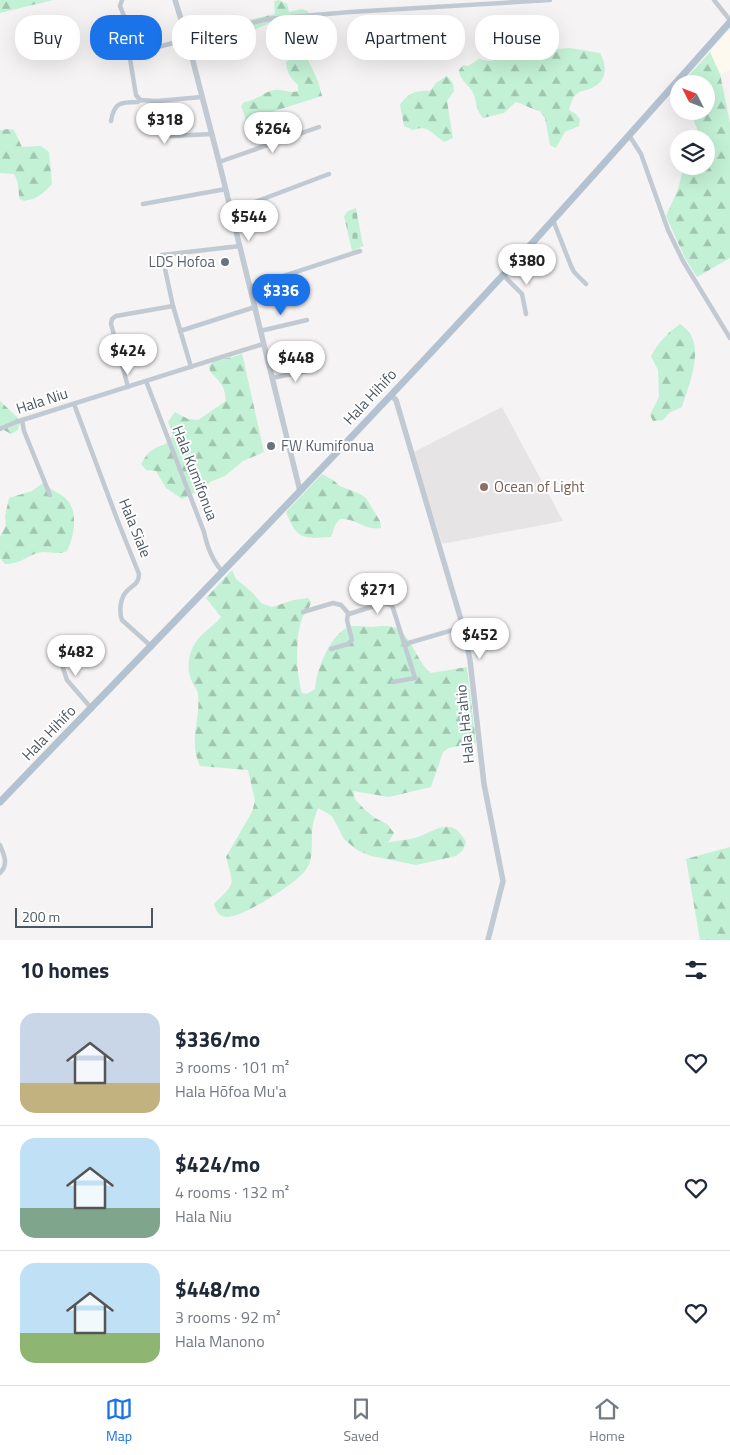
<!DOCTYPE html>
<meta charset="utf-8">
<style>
body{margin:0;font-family:"Titillium Web",sans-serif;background:#f2f2f3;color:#1f2937;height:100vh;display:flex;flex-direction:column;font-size:19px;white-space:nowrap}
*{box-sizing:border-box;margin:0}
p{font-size:16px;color:#747a83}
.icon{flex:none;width:28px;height:28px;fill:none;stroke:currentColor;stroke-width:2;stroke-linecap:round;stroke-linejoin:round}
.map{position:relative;height:940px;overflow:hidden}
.details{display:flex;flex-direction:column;background:#fff;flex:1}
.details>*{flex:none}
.banner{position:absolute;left:15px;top:15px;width:700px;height:45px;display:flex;gap:10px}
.needle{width:32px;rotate:312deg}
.buttons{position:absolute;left:670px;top:75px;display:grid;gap:10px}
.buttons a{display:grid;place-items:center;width:45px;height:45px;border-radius:50%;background:#fff;box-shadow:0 5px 20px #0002;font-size:25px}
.scale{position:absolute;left:15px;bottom:12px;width:138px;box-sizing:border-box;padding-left:5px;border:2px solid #4a5661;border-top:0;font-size:14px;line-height:18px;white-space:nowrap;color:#4a5661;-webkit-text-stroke:4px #fff;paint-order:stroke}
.price{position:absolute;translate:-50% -42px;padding:0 11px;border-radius:18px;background:#fff;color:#222;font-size:16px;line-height:32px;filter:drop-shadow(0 1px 2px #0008)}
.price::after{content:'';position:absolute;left:50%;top:30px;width:15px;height:11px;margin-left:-8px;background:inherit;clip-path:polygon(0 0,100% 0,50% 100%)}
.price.selected{background:#1a73e8;color:#fff}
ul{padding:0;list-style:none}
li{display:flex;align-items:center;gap:15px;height:125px;padding:0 20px}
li+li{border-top:1px solid #e0e1e3}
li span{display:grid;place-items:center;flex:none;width:140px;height:100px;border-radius:15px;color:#555}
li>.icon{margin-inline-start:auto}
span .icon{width:60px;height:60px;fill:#fffc;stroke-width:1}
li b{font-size:21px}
h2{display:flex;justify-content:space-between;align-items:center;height:60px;padding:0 20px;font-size:21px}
.tag{padding:0 18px;border-radius:20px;background:#fff;box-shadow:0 5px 20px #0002;font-size:18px;line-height:45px}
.tag.selected{background:#1a73e8;color:#fff}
.tab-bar{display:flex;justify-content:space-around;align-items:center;height:70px;border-top:1px solid #e0e1e3;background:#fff;font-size:14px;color:#747a83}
.tab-bar a{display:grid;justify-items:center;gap:2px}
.tab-bar .selected{color:#1a73e8}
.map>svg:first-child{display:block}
</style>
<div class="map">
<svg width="730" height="940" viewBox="0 0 730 940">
<defs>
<pattern id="forest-firs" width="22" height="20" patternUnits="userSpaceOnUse" patternTransform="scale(1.25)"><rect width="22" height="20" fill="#c3f1d5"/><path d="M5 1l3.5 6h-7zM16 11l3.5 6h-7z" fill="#a0c6b0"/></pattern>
<pattern id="cemetery-stones" width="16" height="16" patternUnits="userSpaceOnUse" patternTransform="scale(1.25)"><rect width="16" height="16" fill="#c3f1d5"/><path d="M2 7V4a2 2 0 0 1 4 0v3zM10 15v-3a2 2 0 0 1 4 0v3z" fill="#a0c6b0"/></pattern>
</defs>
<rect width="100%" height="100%" fill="#f5f3f3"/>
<path fill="#fdf9ef" d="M730,29V70L720,74L710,52Z"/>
<path fill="#e6e4e5" d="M502,407L563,521L442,544L414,452Z"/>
<g fill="url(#forest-firs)">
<path d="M0,0H53L0,13Z"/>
<path d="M279,0L287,4L289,12L302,9L308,11L309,16L304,20H295L279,23L274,21C264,26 248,31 239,39L238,48L233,53H228L225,58L219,60L211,28L275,14L274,1Z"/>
<path d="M570,48L600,53C608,67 607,83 589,89C586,91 581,90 578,93C572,97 571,103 569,110L576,114L580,119L579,126L565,132L556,148L550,145L545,118L540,111C533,110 524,104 516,102L504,113L483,118C474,107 478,101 472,91C467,83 459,79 459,70L463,65L468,66L479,59L489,61L529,51Z"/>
<path d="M710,52L720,74L730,123V258L697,277L685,258L666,216L678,189L684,166H706V139H701L690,111H706V84H681Z"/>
<path d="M299,54L308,60L318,81L322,96L246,120L241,106L244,102C259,100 263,92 274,90C283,89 289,94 298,91V85C290,78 287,73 286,62Z"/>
<path d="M447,76L453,83L454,91L447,101L453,138L444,142C433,134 427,124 413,130L404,126L400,105C408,93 416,90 430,91L436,83Z"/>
<path d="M9,129L14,130L22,147L41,146L49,152L52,184C43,194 37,199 24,201L20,199C17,188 20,184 14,174L0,173V130Z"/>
<path d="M680,324C708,341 690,382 682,407L669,413L663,420L653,421L650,415L659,397L658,370L651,356C659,342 667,333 680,324Z"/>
<path d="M242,353L264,452L243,461L225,476L210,482L205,488L182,499L166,488L156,471L146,470L141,464C144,460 146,454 151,451C162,443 165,449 173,434L168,422L175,412L188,419L198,420L226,401C225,395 225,389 221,384C217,377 210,375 209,366C215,356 230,361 242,353Z"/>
<path d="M0,401L17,417L20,423L18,430L11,434L0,428Z"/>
<path d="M322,474L333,480L340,486L360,494L366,498L380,521L381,528C364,531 358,518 340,519L335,525L331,537C303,539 297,540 286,512Z"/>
<path d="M43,483C50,490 59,492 66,499C79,511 74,537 67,551C58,555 52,552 43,552C29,553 21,565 5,564L0,558V537L6,525L5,516L9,498L32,491Z"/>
<path d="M232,570L236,579L253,593L261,603L272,607L294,600L308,598L311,602C309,611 304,612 302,619C295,637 296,674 302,693L307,694L315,689C316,671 330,634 349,627C355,625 366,627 372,627C379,626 389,625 396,628C411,635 418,664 431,673L467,667L476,743L449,748L443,752L431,787L389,797L353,791L355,799L364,809L375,818L387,824L394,833L388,843C396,840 403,841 411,839C432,835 450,812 466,842L463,850L456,856L416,865L371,856L357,850L344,839L332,816L318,808C315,815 313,823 312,830C311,843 314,857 307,868C300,882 240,919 226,917C218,916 216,910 214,904C236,882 234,887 226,857L252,812L255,801L248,770L200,766C188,741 201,720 198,694C198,690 195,688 193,684C187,671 187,660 193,647C198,635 213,627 221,617L206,598Z"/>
<path d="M730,847V940H700L686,859Z"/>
</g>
<path fill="url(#cemetery-stones)" d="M356,208L363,246L352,251L344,216L348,211Z"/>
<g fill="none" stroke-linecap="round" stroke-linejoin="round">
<g stroke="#c1cad2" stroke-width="4.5">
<path d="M122,0L120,6L137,49"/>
<path d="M714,0L730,20"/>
<path d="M137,49L142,51L267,19L350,12L550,0"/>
<path d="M137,49L130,59L136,95L140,100"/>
<path d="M157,101L165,134L171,136L212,134"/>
<path d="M111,121C114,102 121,102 138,102L140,100L157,101L202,97"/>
<path d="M629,135L641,154L668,230L683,261L730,338"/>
<path d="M219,162L319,127"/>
<path d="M143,204L226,189"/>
<path d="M231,211L329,174"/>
<path d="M553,220L571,266L574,272L586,284"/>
<path d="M503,275L522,294L526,314"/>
<path d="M250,287L360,251"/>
<path d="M173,306L162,255L240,246"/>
<path d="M180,331L255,307"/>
<path d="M260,331L307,320"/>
<path d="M272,378L317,369"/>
<path d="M146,381L204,532C207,546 212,561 223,572"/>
<path d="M128,387L111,324L112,319L116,316L173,306L191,367"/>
<path d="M74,404L117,519L139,574C139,585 132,585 126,592C120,599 119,612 122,620L152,647"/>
<path d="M22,420L24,431L50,495"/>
<path d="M0,429L16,422L263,344"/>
<path d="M303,612L333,603L341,605L349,614L384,603L392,605L415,678L393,682"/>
<path d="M405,644L463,627"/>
<path d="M331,649L348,644L352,640L347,620L348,613"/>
<path d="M55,650L60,659L67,680L92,709"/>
<path d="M0,845C4,855 9,864 0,873"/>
</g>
<g stroke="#c1cad2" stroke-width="5.5">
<path d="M175,0L187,38L219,162L300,491"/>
<path d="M391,395L396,400L464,630L470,660L484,784L503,881L488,940"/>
</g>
<path stroke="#b3c2d1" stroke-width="7" d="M0,802C169,627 339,453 504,274C580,191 655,106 730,22"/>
</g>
<g fill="#6b7280" stroke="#fff" stroke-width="2">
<circle cx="225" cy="262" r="5"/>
<circle cx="271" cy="446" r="5"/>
</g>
<circle fill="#8d6e63" stroke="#fff" stroke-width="2" cx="484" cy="487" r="5"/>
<g text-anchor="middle" stroke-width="4" stroke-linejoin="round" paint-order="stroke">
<g font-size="15" fill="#5b616d" stroke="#fff" text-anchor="end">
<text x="215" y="267">LDS Hofoa</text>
<text x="281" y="451" text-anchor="start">FW Kumifonua</text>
</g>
<g font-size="15" fill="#4a5661" stroke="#fff">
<text transform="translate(370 397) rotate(-47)" y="5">Hala Hihifo</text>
<text transform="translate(42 401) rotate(-18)" y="5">Hala Niu</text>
<text transform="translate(195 473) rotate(69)" y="5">Hala Kumifonua</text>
<text transform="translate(135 528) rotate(68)" y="5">Hala Siale</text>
<text transform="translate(465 724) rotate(-96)" y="5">Hala Ha'ahio</text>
<text transform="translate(49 733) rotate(-46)" y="5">Hala Hihifo</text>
</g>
<g font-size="15" fill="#785e54" stroke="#fff" text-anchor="start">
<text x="494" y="492">Ocean of Light</text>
</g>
</g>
</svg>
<div class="buttons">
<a><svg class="needle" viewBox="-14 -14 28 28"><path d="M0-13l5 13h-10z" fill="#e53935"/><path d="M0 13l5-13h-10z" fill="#747a83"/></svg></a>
<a><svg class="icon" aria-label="layers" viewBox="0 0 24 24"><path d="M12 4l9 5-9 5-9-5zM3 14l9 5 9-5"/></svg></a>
</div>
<div class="scale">200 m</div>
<b class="price" style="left:165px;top:145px">$318</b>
<b class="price" style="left:273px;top:154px">$264</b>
<b class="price" style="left:249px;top:242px">$544</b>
<b class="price" style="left:527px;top:286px">$380</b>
<b class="price selected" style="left:281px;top:316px">$336</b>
<b class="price" style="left:128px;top:376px">$424</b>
<b class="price" style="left:296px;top:383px">$448</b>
<b class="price" style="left:378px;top:615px">$271</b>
<b class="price" style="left:480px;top:660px">$452</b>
<b class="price" style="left:76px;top:677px">$482</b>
<div class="banner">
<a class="tag">Buy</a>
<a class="tag selected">Rent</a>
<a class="tag">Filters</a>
<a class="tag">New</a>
<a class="tag">Apartment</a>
<a class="tag">House</a>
</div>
</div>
<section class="details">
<h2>10 homes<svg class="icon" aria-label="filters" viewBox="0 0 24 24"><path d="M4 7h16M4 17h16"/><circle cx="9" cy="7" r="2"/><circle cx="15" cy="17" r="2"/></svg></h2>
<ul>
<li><span style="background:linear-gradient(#c9d6e8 70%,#c2b280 0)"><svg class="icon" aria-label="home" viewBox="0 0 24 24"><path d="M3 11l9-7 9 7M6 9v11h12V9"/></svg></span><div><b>$336/mo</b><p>3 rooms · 101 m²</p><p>Hala Hōfoa Mu'a</p></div><svg class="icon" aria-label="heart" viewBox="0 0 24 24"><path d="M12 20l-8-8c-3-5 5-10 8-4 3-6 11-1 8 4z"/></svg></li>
<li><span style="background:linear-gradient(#bfe0f5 70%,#7fa58c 0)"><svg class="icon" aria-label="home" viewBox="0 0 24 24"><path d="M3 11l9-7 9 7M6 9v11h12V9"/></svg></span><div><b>$424/mo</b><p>4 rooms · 132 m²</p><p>Hala Niu</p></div><svg class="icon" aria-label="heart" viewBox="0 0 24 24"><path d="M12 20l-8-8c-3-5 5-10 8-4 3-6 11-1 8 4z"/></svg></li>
<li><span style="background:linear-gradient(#bfe0f5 70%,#8fb573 0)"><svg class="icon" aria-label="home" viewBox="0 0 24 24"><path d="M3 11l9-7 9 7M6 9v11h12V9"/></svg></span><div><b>$448/mo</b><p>3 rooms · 92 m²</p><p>Hala Manono</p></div><svg class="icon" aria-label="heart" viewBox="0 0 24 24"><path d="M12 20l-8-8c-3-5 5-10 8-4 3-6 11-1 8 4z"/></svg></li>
</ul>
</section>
<nav class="tab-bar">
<a class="selected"><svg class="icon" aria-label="map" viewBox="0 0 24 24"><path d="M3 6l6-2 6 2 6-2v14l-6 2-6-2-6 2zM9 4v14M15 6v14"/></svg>Map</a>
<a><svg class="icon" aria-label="saved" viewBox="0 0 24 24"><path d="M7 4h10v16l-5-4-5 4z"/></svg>Saved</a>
<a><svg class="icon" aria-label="home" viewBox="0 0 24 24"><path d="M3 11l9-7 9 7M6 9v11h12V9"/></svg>Home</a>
</nav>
